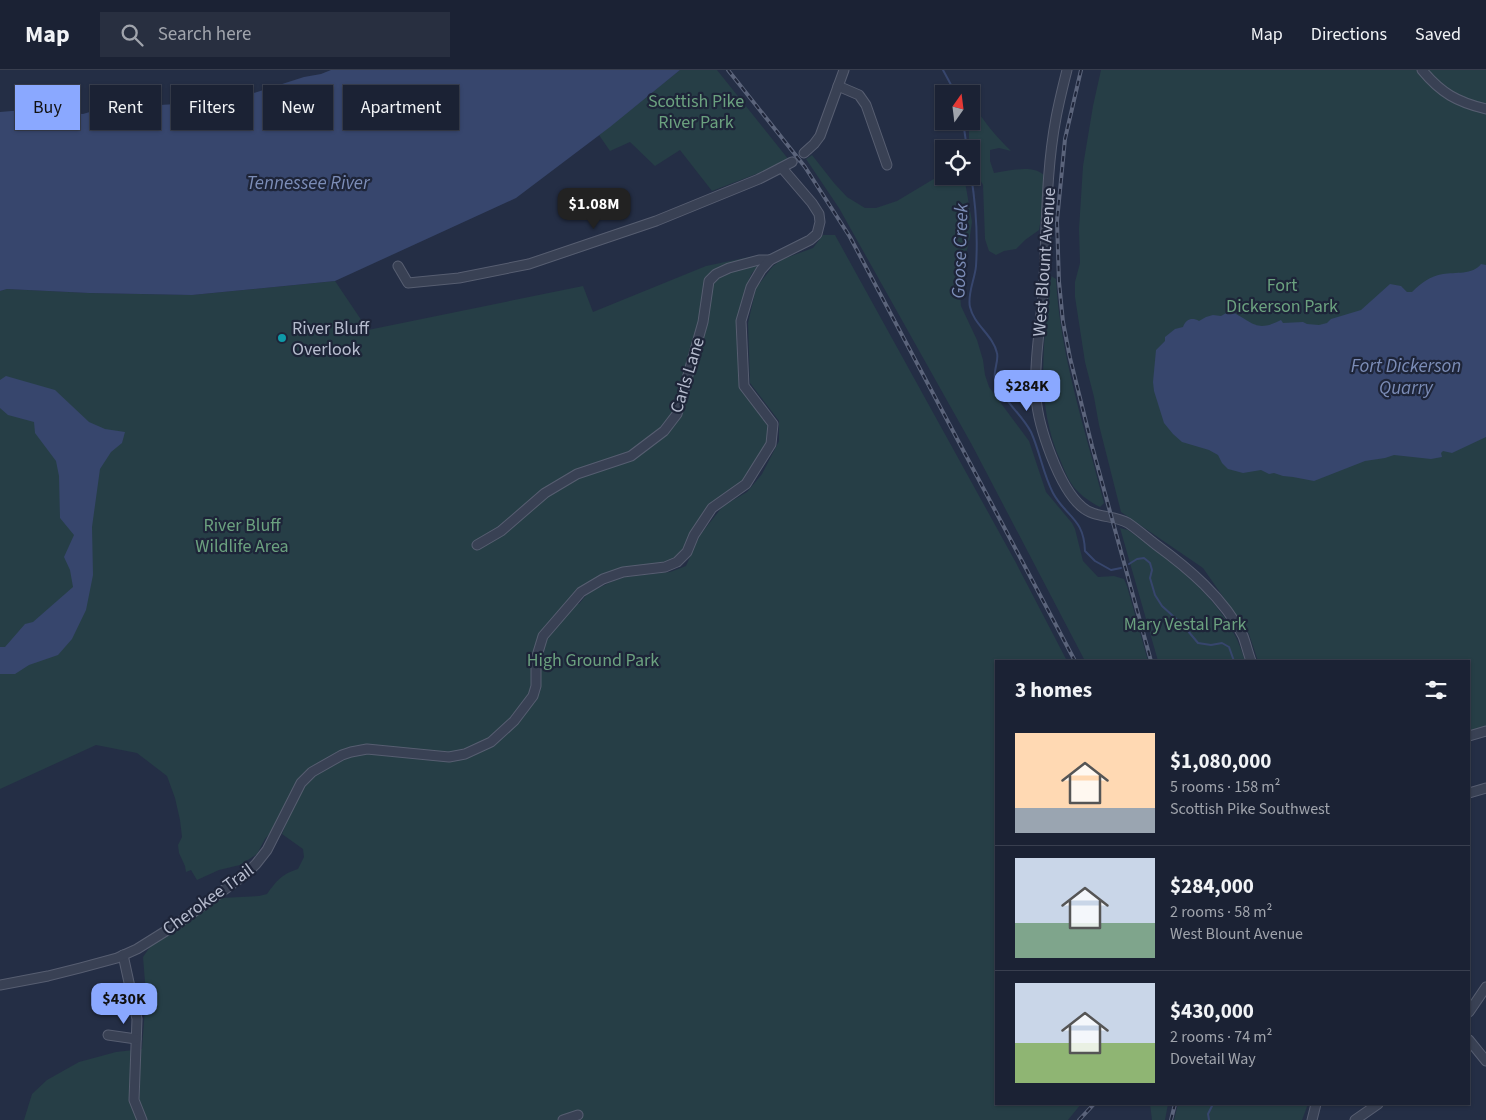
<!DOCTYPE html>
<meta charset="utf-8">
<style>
body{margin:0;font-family:"Source Sans 3",sans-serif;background:#282f40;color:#f1f3f6;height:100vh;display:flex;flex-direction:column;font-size:19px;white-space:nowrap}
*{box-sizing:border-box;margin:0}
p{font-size:16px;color:#a0a4ac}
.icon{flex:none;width:28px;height:28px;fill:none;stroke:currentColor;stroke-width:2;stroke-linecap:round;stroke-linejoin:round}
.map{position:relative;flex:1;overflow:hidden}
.panel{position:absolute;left:995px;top:590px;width:475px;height:445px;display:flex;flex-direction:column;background:#1b2234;border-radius:0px;box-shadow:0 1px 4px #0004,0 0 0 1px #393f4f}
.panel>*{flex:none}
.banner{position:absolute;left:15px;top:15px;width:475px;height:45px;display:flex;gap:10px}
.needle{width:32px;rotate:14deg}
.tools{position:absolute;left:935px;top:15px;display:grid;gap:10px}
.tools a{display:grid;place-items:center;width:45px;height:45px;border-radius:0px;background:#1b2234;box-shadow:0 1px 4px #0004,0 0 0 1px #393f4f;font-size:25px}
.price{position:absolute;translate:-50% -42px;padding:0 11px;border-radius:10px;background:#8aa8ff;color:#111;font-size:16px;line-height:32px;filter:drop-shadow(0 1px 2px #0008)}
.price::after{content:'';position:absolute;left:50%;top:30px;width:15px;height:11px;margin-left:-8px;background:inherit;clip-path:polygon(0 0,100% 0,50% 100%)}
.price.selected{background:#222;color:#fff}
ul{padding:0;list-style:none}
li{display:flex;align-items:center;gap:15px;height:125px;padding:0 20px}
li+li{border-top:1px solid #393f4f}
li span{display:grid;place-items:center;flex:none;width:140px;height:100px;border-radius:0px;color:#555}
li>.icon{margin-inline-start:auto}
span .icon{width:60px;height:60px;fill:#fffc;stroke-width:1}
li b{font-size:21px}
h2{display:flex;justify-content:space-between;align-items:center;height:60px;padding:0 20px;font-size:21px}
.tag{padding:0 18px;border-radius:0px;background:#1b2234;box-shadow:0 1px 4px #0004,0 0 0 1px #393f4f;font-size:18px;line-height:45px}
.tag.selected{background:#8aa8ff;color:#111}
header{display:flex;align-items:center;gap:30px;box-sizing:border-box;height:70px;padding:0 25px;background:#1b2234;border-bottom:1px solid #393f4f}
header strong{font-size:24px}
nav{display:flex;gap:28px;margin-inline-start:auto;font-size:18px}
.search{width:350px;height:45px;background:#282f40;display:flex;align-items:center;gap:12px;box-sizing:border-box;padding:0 18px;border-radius:0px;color:#a0a4ac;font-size:19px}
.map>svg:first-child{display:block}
</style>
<header>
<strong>Map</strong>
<div class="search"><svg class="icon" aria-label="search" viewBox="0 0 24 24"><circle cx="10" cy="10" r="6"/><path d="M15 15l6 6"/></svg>Search here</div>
<nav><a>Map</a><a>Directions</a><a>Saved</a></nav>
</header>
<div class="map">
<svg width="1486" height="1050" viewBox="0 0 1486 1050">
<rect width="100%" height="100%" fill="#242e45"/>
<g fill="#263e46">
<path d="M680,0H717L789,90L780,95L712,121L680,80L655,96L630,72L610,81L599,65Z"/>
<path d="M1101,0H1486V658L1469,663V591H1258L1249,564L1203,498L1121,442L1099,355L1094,327L1085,292L1075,227V212L1080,193L1079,159L1083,96L1093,36Z"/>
<path d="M974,34C983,52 997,67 1011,81L999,78L990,80V91L994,103C1009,101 1032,94 1044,105L1043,137L1039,160L1025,170L1016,179L1004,181L996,185L989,181L985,169L983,115L973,97L969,73V51H971V41Z"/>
<path d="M812,85L834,113L847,127L865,138H876L897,131L937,107L944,98V106H964L972,152L969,172L959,211L961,236L977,270L983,290L985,305L989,317L1029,371L1046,422L1072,453L1075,459L1083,491L1098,507L1114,506L1124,509L1127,516L1148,591H1085L972,375L839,138L806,89Z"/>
<path d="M823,165H835L1015,491L1067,591H996V1034H1081L1068,1050H24L32,1024L47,1010L79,992L116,982L142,979L146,924L143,887L152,874L221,828L259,826L267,824C277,810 282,804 298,799L304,787L303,779L282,764L288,749L283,748L265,769L257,784L240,795L219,800L197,810L191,800L186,802L185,796L179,783L178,775L182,767L180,750L175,728L167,706L137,683L96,675L0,719V221L7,219L89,223L192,225L335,211L368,260L583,216L593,242L706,196L754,186L763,188L760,195L752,203L749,209L751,217L744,242V316L773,354L772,367L746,414L726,427L677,492L603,509L574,533L579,534L588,523L611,512L625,507L670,502L686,496L700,465L723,436L747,422L762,404L779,371V351L750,313L748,253L756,218L773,196L783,189L813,178Z"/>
<path d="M1051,206L1056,209C1060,285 1085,359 1104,433L1100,437C1091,433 1076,422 1071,413C1067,407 1064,399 1061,392C1034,333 1044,269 1051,206Z"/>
<path d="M1120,458L1128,460C1175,495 1229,532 1245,591H1158Z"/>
<path d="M1150,1034H1168L1165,1050H1152Z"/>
<path d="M1178,1034H1308L1302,1050H1174Z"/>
</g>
<g fill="#37466d">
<path d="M331,0H680L610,57L516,128L335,211L192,225L89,223L7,219L0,221V42L35,39L83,44L123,32L142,36L229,31L304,7L321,4Z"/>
<path d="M1481,194L1486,195V367L1452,383L1443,381L1441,383L1442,387L1431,389L1394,385L1385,388L1365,391L1314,411L1293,407L1283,406L1274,403L1269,404L1261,400L1243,403L1228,399L1222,393L1218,385L1209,380L1182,372L1173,364L1164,353L1154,321L1153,312L1156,280L1165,271V267L1175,259L1183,257C1186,249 1192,247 1199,251L1206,247L1213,245L1221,246L1230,241C1254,252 1255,263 1281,250L1283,253L1303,252L1307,254L1319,255L1327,253L1331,249L1361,240L1390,214L1401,216L1407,222H1412C1421,213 1430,206 1443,204C1455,202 1473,205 1481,194Z"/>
<path d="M6,306L55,320L89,352L105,359L125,362L122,373L111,382L100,399L92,457L93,505L86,540L72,569L58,585L29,595L15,604H0V577H5L25,554L33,552L73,517L70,500L64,487L74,465L60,448L59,406L56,391L35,363L34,352L8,345L0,338V310Z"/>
</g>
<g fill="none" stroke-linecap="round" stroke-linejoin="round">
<g stroke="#37466d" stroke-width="2">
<path d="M943,0L956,24"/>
<path d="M963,51L967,79"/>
<path d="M971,105C976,136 978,165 976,196C975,209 967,224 970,237C974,255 993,265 997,283C999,291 993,301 995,309C1002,330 1021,343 1031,362C1040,382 1043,404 1053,423C1066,447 1084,448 1085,481L1095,491L1111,500L1121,498"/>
<path d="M1129,494L1137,489L1144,488L1150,493L1152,500L1150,508L1155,525L1162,536L1183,555L1198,573L1211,575L1222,573L1229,577L1234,591"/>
<path d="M1209,1050L1208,1044L1213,1034"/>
</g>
<path stroke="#3a435a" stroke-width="9" stroke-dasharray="9 4.5" stroke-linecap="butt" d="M792,92L804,83"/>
<g stroke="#575e71" stroke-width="11">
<g id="minor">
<path d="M1067,0C1063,16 1059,32 1056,48C1045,106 1047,166 1043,225C1040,258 1034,293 1036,327C1038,356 1059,418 1082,437C1094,448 1114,445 1128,453C1137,459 1146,467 1155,474C1188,498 1224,528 1243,566C1246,574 1248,583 1251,591"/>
<path d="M1422,0C1441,23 1457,32 1486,39"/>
<path d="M838,16L859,25L866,35L887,95"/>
<path d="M804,83L814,74L820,66L844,0"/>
<path d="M398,196L408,213L459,208L529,194L656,151L759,109L792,92"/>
<path d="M477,475L501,461L545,423L577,404L631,386L664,361L677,344L703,252L709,211L716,204L729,198L759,190H770"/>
<path d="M1469,666L1486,661"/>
<path d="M1469,723L1486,718"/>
<path d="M123,885L137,949L134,1030L142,1050"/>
<path d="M0,915L48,906L80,898L117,888L137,879L177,854L246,804L256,794L267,780L301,713L312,702L342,685L351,682L367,679L449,687L465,684L491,672L514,651L533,626L536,616V589L543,566L581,522L603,509L623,502L665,497L677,492L687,482L694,465L712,438L746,414L771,374L773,354L744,316L741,251L751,217L761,200L770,190L810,170L817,164L820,152L819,144L812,133L782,98"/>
<path d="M1469,942L1486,917"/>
<path d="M108,965L136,969"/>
<path d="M1469,970L1486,991"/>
<path d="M563,1050L578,1045"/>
<path d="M1312,1050L1316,1034"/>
<path d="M1355,1050L1378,1034"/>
</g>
</g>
<use href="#minor" stroke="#394154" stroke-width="9"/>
<g stroke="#5b647b" stroke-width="4">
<g id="rail">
<path d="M728,0L805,97L850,167L1075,591"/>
<path d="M1081,0L1065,69L1057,151L1059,212L1063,252L1070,288L1092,376L1151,591"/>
<path d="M1079,1050L1094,1034"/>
<path d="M1171,1050L1175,1034"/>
</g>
</g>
<use href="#rail" stroke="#1e2539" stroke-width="2" stroke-dasharray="5.5" stroke-linecap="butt"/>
</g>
<circle fill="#0f9aa8" stroke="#1e2539" stroke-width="2" cx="282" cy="268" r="5"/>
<g text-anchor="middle" stroke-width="4.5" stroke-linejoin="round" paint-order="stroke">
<g font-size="18" fill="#6ba17f" stroke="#1e2539">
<text x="696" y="37">Scottish Pike<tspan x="696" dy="21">River Park</tspan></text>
<text x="1282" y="221">Fort<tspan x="1282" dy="21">Dickerson Park</tspan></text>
<text x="242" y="461">River Bluff<tspan x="242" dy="21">Wildlife Area</tspan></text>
<text x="1185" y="560">Mary Vestal Park</text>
<text x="593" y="596">High Ground Park</text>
</g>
<g font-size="18" fill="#b6bcce" stroke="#1e2539">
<text transform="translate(1044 192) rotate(-86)" y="6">West Blount Avenue</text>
<text transform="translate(687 305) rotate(-73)" y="6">Carls Lane</text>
<text transform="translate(208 829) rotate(-36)" y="6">Cherokee Trail</text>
</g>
<g font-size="18" fill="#b6bcce" stroke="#1e2539" text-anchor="start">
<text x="292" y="264">River Bluff<tspan x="292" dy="21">Overlook</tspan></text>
</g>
<g font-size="19" font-style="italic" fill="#7c8db7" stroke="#1e2539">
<text x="308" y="119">Tennessee River</text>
<text transform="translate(959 181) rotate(-88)" y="7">Goose Creek</text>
<text x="1406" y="302">Fort Dickerson<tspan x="1406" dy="22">Quarry</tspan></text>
</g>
</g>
</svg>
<div class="tools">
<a><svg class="needle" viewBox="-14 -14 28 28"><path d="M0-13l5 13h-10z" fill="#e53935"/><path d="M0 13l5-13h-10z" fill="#a0a4ac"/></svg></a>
<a><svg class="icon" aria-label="locate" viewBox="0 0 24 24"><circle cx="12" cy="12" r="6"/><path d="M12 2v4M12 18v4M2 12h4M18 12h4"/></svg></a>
</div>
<b class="price selected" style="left:594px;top:160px">$1.08M</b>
<b class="price" style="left:1027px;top:342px">$284K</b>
<b class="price" style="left:124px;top:955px">$430K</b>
<div class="banner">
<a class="tag selected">Buy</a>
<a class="tag">Rent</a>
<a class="tag">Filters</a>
<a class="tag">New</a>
<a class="tag">Apartment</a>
</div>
<section class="panel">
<h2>3 homes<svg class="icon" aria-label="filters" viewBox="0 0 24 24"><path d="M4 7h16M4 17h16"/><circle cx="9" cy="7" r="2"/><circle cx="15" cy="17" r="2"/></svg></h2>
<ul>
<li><span style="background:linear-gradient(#ffd9b3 75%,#9aa5b1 0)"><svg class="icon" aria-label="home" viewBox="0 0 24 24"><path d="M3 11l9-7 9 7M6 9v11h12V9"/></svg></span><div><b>$1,080,000</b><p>5 rooms · 158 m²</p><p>Scottish Pike Southwest</p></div></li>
<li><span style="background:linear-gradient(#c9d6e8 65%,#7fa58c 0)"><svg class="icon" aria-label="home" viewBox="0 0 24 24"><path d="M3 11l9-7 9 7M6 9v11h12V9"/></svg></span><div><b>$284,000</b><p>2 rooms · 58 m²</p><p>West Blount Avenue</p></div></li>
<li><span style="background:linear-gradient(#c9d6e8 60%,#8fb573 0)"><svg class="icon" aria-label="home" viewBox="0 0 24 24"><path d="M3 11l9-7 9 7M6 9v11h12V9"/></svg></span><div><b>$430,000</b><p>2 rooms · 74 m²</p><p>Dovetail Way</p></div></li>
</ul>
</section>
</div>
